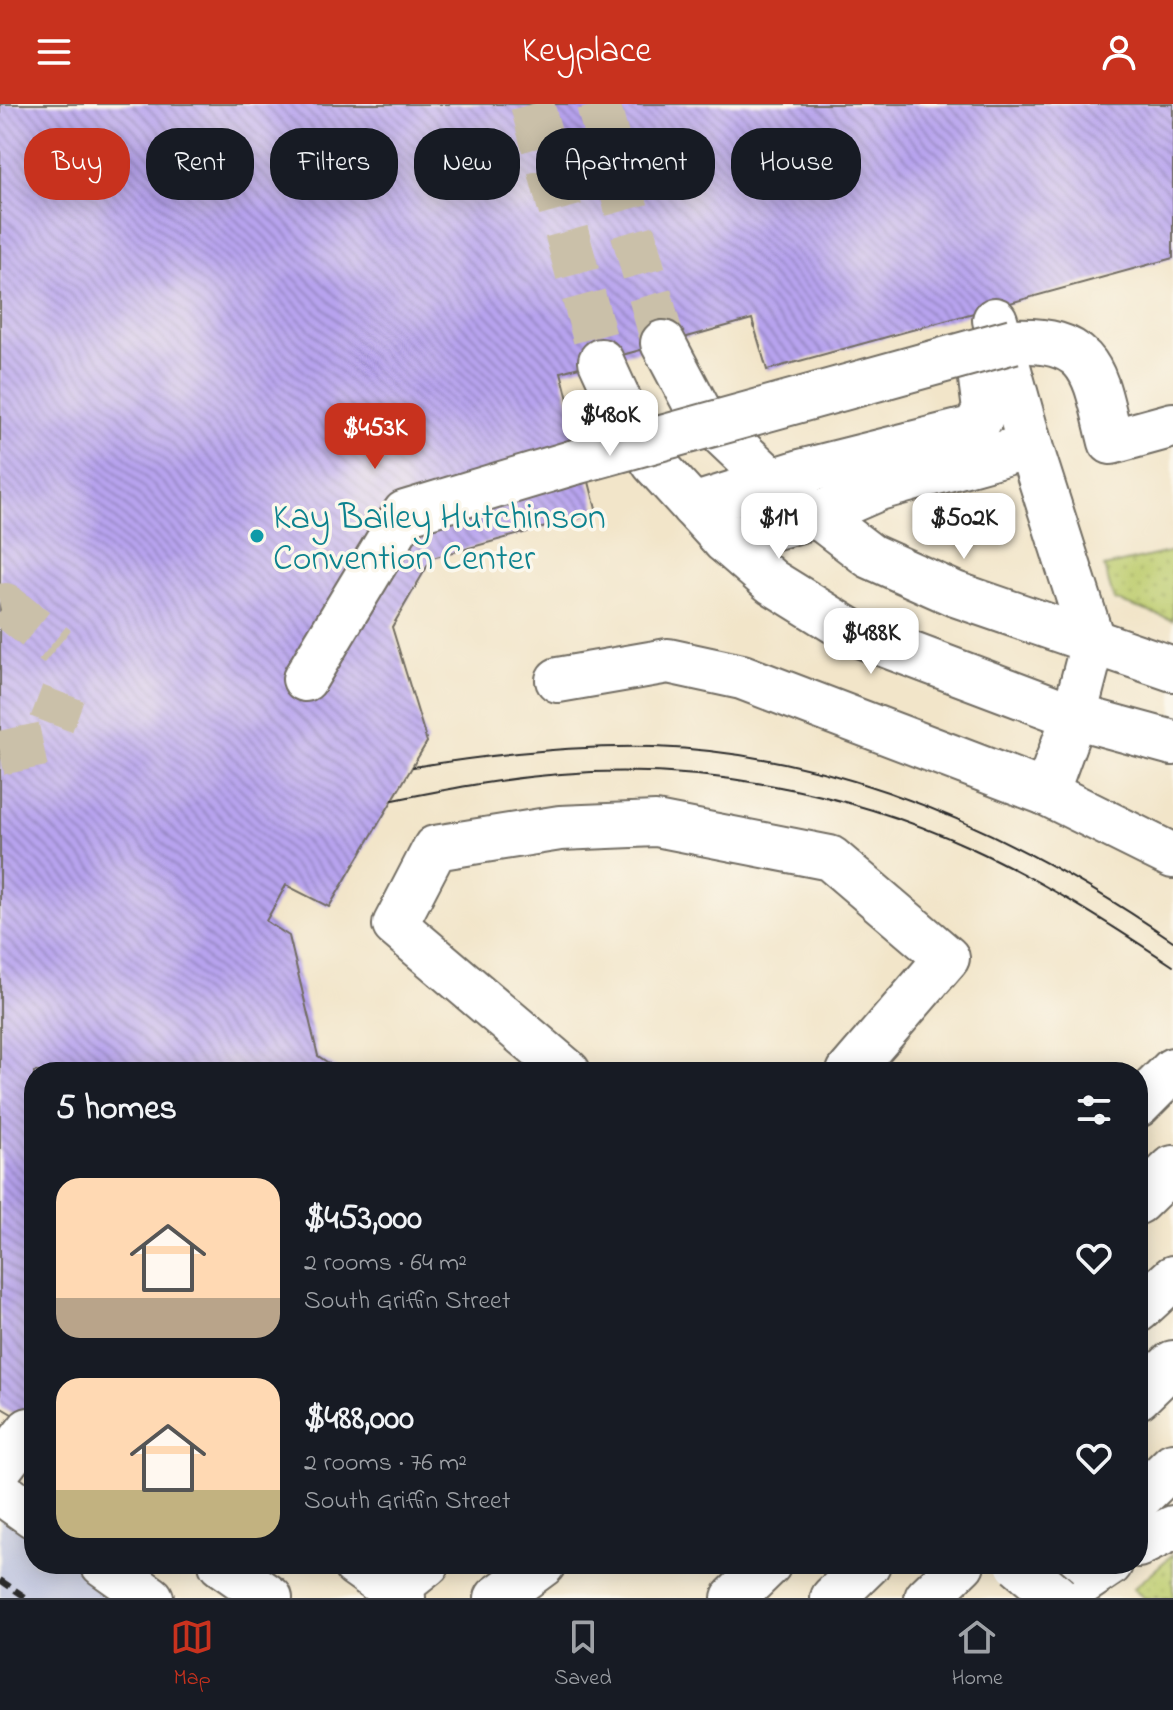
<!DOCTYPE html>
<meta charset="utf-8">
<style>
body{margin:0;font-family:"Indie Flower",sans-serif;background:#242831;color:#f1f3f6;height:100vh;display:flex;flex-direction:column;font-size:30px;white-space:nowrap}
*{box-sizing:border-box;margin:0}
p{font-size:26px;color:#9ea1a6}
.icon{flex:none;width:44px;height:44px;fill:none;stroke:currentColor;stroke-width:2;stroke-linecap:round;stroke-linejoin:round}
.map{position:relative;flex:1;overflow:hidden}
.drawer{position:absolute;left:24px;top:958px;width:1124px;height:512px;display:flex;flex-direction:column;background:#171b24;border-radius:32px;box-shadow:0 4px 20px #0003}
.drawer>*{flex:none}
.guide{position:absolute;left:24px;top:24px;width:1126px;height:72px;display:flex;gap:16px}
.price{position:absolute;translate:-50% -68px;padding:0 18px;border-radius:16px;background:#fff;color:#222;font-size:26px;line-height:52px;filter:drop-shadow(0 2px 4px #0008)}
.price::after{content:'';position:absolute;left:50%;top:48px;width:24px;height:18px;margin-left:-12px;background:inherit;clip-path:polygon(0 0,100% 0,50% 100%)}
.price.active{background:#c8321e;color:#fff}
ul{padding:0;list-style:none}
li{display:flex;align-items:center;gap:24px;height:200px;padding:0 32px}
li span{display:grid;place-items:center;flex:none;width:224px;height:160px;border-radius:24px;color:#555}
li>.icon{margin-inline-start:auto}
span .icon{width:96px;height:96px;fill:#fffc;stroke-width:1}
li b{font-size:34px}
h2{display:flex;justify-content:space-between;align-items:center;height:96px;padding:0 32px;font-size:34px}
.pill{padding:0 28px;border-radius:32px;background:#171b24;box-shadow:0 4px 20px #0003;font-size:28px;line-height:72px}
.pill.active{background:#c8321e;color:#fff}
header{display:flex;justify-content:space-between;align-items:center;height:104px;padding:0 32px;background:#c8321e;color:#fff;font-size:36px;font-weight:600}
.tab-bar{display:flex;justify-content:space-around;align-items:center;height:112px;border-top:2px solid #363941;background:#171b24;font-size:22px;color:#9ea1a6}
.tab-bar a{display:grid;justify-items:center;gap:4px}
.tab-bar .active{color:#c8321e}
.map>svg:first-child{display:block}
</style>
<header><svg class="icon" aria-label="menu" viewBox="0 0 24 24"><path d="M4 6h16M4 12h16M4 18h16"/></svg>Keyplace<svg class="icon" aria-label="person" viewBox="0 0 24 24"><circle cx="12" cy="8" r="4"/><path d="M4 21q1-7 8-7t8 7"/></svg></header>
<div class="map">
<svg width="1173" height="1494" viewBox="0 0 1173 1494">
<defs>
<pattern id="green-dots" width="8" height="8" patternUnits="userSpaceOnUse" patternTransform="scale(2)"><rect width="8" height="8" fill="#bdcc6e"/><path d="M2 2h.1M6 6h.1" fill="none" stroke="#a3af5f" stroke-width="1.8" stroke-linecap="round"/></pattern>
<pattern id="building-back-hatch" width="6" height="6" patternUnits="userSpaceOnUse" patternTransform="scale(2)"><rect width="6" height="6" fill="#b7a3ee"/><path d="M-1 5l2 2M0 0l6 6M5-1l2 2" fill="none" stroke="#9585c1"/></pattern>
</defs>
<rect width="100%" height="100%" fill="#fbf7ec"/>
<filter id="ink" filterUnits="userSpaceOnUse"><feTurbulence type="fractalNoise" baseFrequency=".0125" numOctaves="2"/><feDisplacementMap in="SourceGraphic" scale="16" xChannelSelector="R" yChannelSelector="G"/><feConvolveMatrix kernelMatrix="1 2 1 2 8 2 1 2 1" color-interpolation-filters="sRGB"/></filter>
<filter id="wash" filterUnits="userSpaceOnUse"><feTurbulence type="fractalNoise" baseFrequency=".006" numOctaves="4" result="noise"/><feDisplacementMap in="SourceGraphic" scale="32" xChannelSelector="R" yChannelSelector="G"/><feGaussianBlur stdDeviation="1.8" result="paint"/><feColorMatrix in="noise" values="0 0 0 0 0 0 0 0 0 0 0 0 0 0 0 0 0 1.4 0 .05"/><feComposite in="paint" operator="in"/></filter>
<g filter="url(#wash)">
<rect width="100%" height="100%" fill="#f2e5c9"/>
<path fill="#bdc3de" d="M0,1406L34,1430V1460H75L123,1494H0Z"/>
<g fill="url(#green-dots)" stroke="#747c4c" stroke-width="2">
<path d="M1173,447V516L1114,496L1104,463Z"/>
<path d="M1173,1450V1494H1144L1133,1485Z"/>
</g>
<g id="blocks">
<path fill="url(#building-back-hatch)" d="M0,0H1173V154L767,266L752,215L561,268L597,409L432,454L392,523L427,638L329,803L286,781L266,817L289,832L318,952L342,968H34V1323L0,1303Z"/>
</g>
</g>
<g filter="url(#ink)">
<use href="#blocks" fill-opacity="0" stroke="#716c62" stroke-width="2"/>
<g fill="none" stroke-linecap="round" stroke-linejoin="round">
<g stroke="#cac0a9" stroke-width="44" stroke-dasharray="44 22" stroke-linecap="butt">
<path d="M0,502L5,501L57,543"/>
<path d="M0,649L44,640L63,589"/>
</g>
<g stroke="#cac0a9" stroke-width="44" stroke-dasharray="44 22" stroke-linecap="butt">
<path d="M532,0L601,257"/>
<path d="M598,0L663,239"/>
</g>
<g stroke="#716c62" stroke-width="48">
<g id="minor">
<path d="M995,216L1030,342L1093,539L1074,612L1046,689"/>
<path d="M1013,237C1096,234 1094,272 1111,338L1173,321"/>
<path d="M693,402L804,367L975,324L985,306L981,275"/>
<path d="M725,437L815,412L879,384L1030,342"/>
<path d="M305,575L405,409L575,358"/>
<path d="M558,576L668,557L742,573L1046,689L1173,752"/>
<path d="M568,968L395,821L435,744L560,724L656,720L830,754L947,854L849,968"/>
<path d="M0,1364L29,1326L34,1330"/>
<path d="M0,1388L34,1412"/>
<path d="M103,1460L151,1494"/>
<path d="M221,1460L270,1494"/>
<path d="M355,1460L403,1494"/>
<path d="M393,1487L427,1460"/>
<path d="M497,1494L543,1460"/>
</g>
</g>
<g stroke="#716c62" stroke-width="48">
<g id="major">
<path d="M663,239L700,309L772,377L870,452L955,490L1173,565"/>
<path d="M601,257L633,327L654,359L725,437L772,478L854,529L1074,612L1173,639"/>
<path d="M1138,1001L1173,966"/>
</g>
</g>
<g stroke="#716c62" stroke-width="48">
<g id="highway">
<path d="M1138,1098L1173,1064"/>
<path d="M1138,1206L1173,1174"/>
<path d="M1138,1293L1173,1259"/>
<path d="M1138,1395L1173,1361"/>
<path d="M1138,1441L1173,1424"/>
<path d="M734,1494L769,1460"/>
<path d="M833,1494L868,1460"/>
<path d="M927,1494L962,1460"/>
<path d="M1059,1494L1110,1460"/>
</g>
</g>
<use href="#minor" stroke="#fff" stroke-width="44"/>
<use href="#major" stroke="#fff" stroke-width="44"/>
<use href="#highway" stroke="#fff" stroke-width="44"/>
<g stroke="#2b2b2b" stroke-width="2">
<path d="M413,663C493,650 573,641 654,643C844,649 1019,731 1173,837"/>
<path d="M393,696C449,685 504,674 561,670C697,659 845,686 969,743C1041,776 1107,818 1173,862"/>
</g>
<path stroke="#2b2b2b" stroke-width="6" stroke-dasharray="12 6" stroke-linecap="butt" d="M0,1476L27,1494"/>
<g stroke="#716c62" stroke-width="48" stroke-linecap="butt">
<path id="minor-bridge" d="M575,358L1013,237"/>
</g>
<g stroke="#716c62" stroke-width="48" stroke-linecap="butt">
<path id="major-bridge" d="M1018,1460L1058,1494"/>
</g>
<use href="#minor-bridge" stroke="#fff" stroke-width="44"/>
<use href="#major-bridge" stroke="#fff" stroke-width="44"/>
</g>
</g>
<circle fill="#0f9aa8" stroke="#fbf7ec" stroke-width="3" cx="257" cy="432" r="8"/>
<g text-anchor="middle" stroke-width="7" stroke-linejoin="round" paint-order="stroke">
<g font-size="36" fill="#0d838f" stroke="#fbf7ec" text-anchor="start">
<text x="273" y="424">Kay Bailey Hutchinson<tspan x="273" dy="41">Convention Center</tspan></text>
</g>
</g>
</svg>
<b class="price" style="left:610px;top:354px">$480K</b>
<b class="price active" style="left:375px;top:367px">$453K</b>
<b class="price" style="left:779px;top:457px">$1M</b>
<b class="price" style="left:964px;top:457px">$502K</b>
<b class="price" style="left:871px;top:572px">$488K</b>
<div class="guide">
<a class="pill active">Buy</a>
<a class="pill">Rent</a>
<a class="pill">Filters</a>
<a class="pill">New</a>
<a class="pill">Apartment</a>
<a class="pill">House</a>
</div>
<section class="drawer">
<h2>5 homes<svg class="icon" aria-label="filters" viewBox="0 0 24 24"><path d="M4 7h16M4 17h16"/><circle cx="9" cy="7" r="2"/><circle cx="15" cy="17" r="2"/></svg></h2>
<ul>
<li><span style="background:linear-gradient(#ffd9b3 75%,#b9a48a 0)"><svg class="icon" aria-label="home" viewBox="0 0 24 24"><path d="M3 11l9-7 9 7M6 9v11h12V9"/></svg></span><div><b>$453,000</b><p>2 rooms · 64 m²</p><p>South Griffin Street</p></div><svg class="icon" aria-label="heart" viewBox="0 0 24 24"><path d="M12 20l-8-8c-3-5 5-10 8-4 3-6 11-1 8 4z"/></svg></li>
<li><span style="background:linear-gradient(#ffd9b3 70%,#c2b280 0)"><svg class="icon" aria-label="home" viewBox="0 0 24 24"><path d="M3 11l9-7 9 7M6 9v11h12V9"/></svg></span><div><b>$488,000</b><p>2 rooms · 76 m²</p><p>South Griffin Street</p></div><svg class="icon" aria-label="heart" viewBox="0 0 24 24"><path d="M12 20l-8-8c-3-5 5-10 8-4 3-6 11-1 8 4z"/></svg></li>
</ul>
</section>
</div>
<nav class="tab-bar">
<a class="active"><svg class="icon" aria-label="map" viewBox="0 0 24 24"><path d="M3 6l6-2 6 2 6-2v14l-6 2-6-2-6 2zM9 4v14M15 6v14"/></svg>Map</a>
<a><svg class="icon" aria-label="saved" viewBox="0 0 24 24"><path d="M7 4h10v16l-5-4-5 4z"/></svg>Saved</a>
<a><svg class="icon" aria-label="home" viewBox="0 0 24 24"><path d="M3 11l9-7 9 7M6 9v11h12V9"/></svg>Home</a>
</nav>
